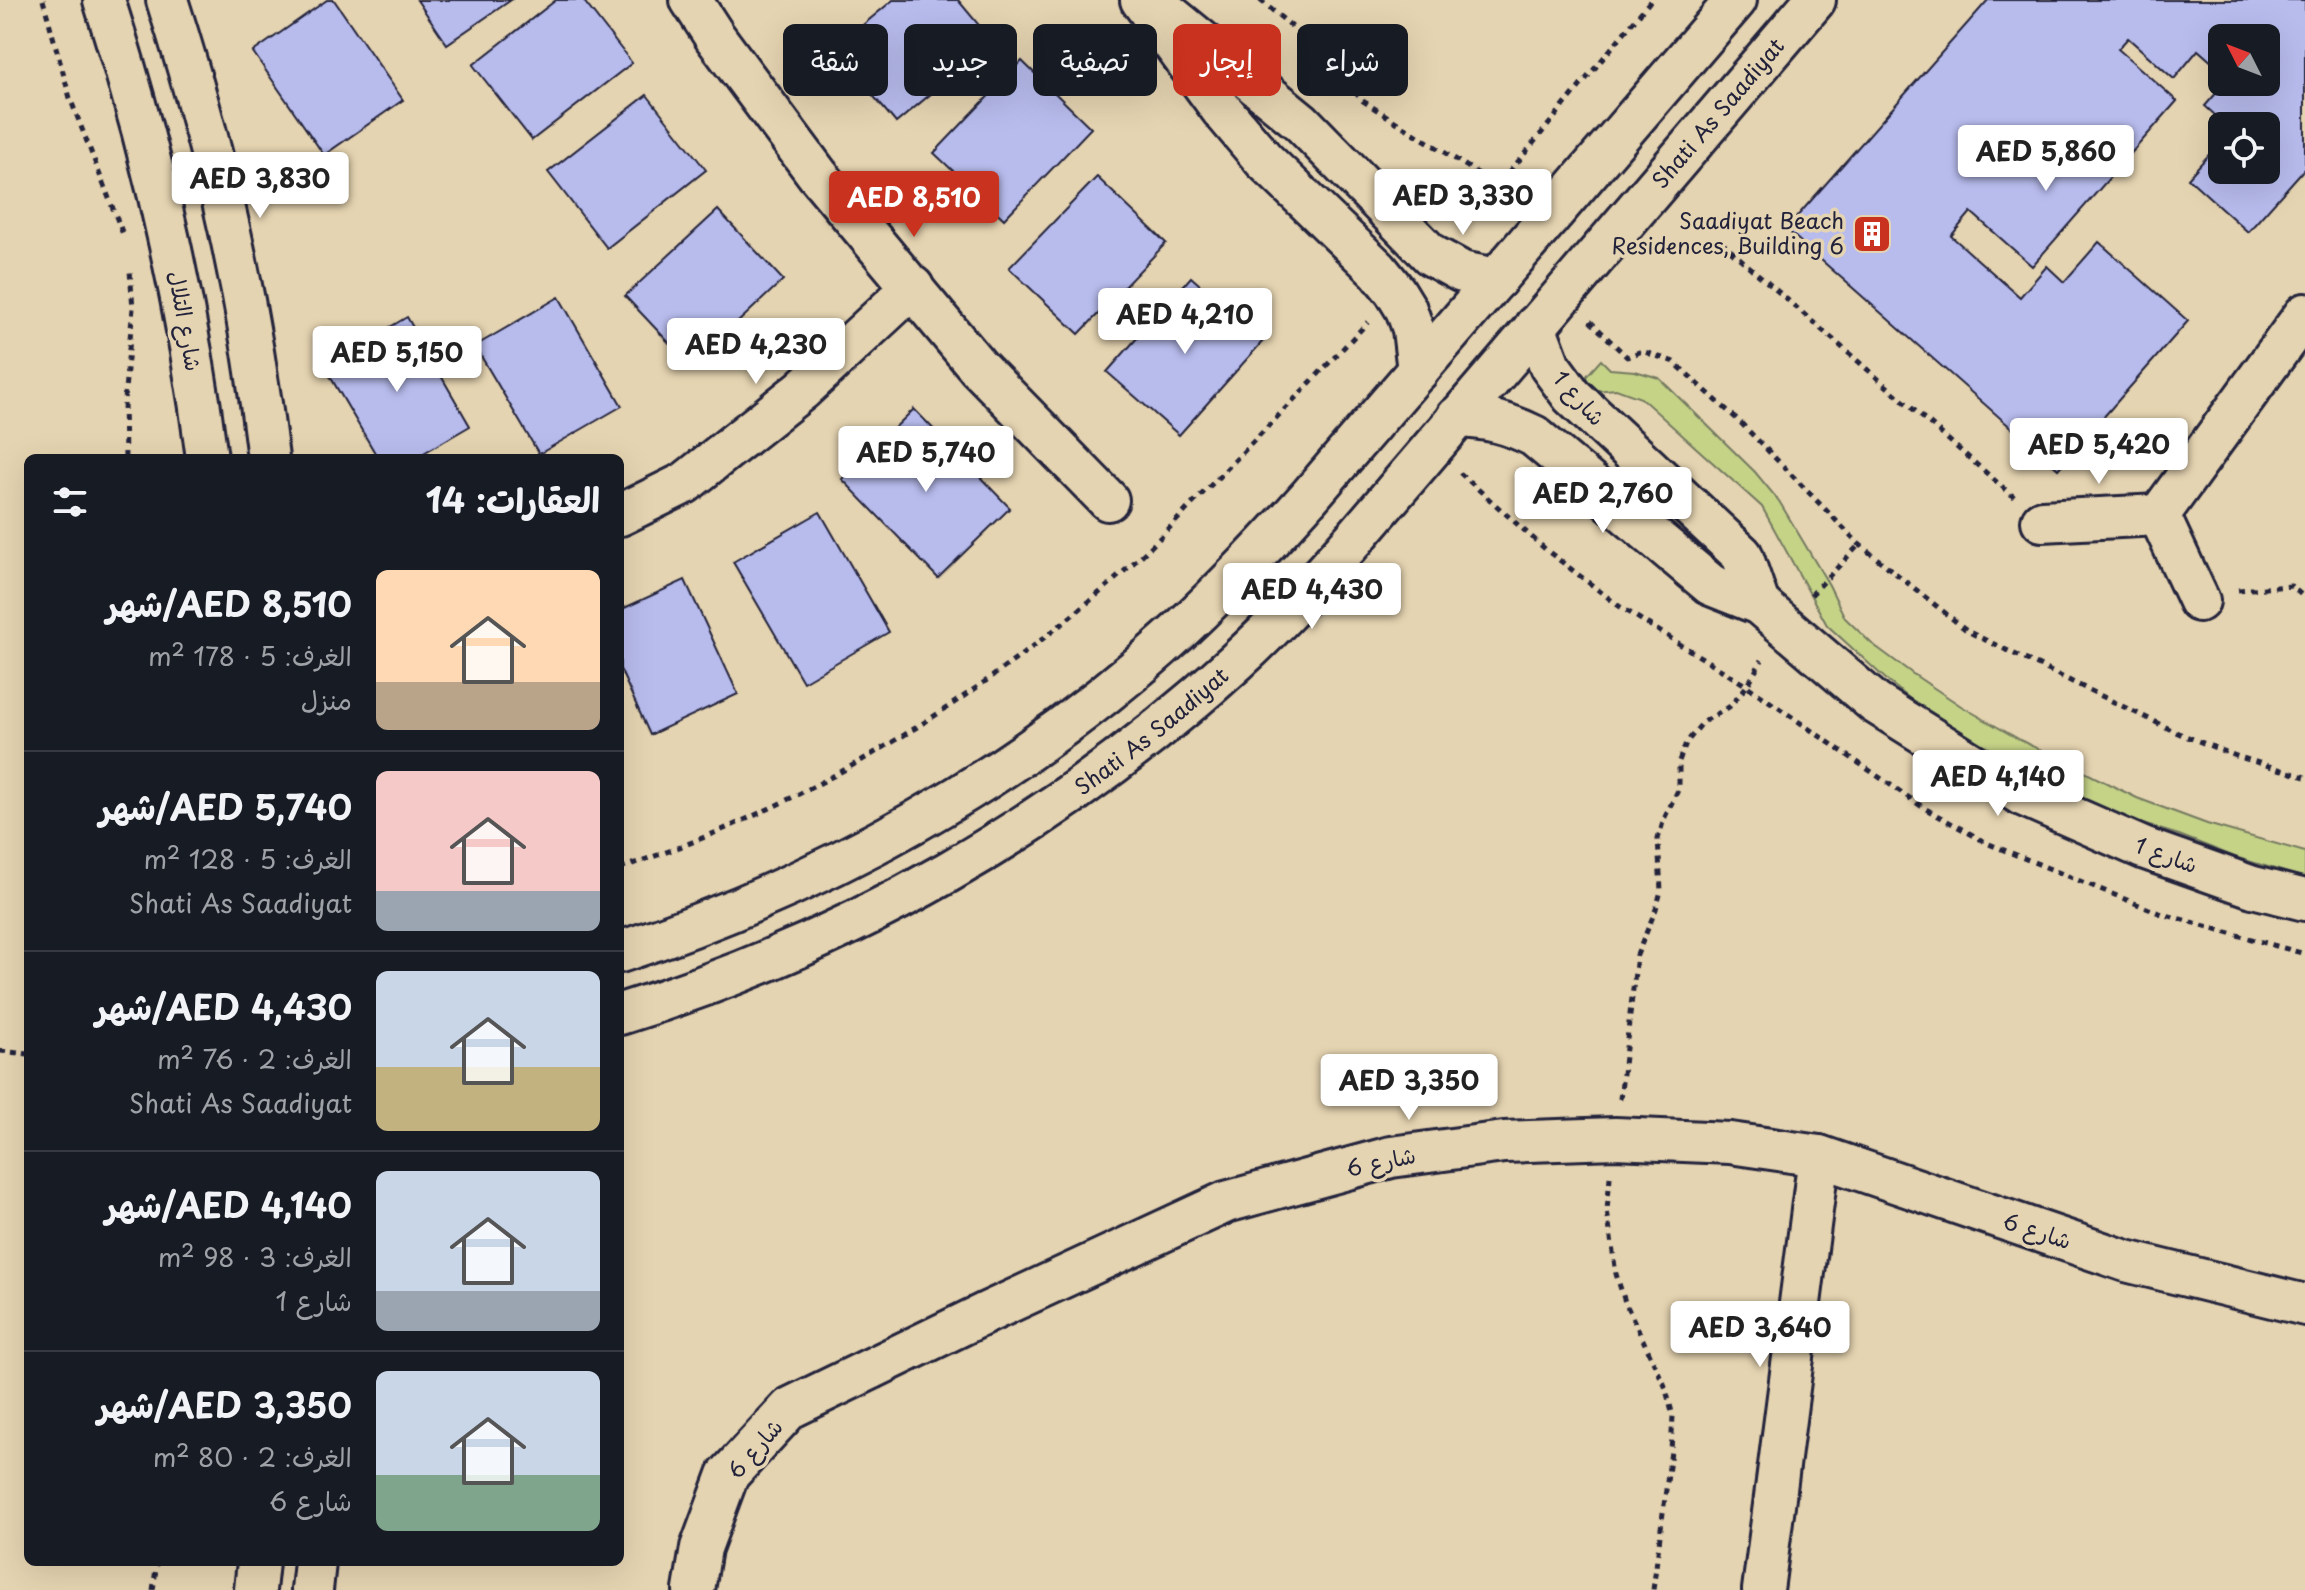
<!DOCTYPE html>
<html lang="ar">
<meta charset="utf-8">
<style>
body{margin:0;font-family:"Playpen Sans","Playpen Sans Arabic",sans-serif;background:#20242c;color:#f1f3f6;direction:rtl;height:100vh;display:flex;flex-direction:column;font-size:30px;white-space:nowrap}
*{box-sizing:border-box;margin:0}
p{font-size:26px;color:#9ea1a6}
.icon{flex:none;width:44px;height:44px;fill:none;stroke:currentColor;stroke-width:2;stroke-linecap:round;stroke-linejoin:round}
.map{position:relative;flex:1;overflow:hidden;direction:ltr}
.sheet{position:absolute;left:24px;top:454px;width:600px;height:1112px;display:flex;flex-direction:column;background:#171b24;border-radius:12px;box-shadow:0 8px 32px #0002;direction:rtl}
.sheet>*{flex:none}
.banner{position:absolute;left:648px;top:24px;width:760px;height:72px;direction:rtl;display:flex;gap:16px}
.needle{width:52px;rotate:312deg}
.controls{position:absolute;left:2208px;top:24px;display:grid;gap:16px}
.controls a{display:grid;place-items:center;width:72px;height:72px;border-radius:12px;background:#171b24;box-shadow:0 8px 32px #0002;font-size:40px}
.price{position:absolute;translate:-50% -68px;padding:0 18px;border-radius:8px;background:#fff;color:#222;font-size:26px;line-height:52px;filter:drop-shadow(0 2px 4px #0008)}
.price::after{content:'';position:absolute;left:50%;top:48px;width:24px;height:18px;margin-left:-12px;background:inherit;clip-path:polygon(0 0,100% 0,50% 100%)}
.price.on{background:#c8321e;color:#fff}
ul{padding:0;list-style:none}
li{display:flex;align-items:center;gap:24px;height:200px;padding:0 24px}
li+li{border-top:2px solid #363941}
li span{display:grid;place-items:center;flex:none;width:224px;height:160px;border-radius:12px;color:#555}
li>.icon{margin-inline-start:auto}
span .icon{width:96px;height:96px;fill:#fffc;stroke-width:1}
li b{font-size:34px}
h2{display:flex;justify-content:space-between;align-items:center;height:96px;padding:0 24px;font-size:34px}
.tag{padding:0 28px;border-radius:12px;background:#171b24;box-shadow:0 8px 32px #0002;font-size:28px;line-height:72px}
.tag.on{background:#c8321e;color:#fff}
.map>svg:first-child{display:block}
</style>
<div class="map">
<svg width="2305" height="1590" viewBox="0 0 2305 1590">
<rect width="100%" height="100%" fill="#e5d4b1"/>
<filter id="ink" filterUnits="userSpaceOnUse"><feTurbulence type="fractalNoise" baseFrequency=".0125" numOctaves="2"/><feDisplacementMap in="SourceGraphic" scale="16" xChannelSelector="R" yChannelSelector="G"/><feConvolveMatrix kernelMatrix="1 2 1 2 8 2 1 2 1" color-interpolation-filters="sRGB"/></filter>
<g filter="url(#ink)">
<path fill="#c5d387" stroke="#747a61" stroke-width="2" d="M1601,360L1610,369L1635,371L1659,378L1755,472L1779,501L1829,585L1845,618L1871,643L1913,674L1961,706L2022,741L2137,798L2207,824L2305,852V878L2235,857L2179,835L2119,817L2002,761L1939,722L1889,682L1827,625L1762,507L1641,398L1616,389L1595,391L1582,381Z"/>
<g fill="#b8bced" stroke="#22223b" stroke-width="2">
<path d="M327,0H334L403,100L324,155L253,52Z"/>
<path d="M417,0H511L447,44Z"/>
<path d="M556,0H583L632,63L532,140L473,65Z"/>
<path d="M893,0H958L993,42L896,123L834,49Z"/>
<path d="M1988,0H2305V168L2248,232L2188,178L2222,140V170H2266V126H2227L2205,106L2226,82H2266V38H2222V71L2198,50L2174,79L2128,38L2118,49L2177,101L2032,266L1971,212L1951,236L2020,297L2047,266L2064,282L2099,242L2188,321L2058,469L1786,229Z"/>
<path d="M1022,61L1091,128L1004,219L934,153Z"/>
<path d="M647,95L706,170L607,248L548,172Z"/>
<path d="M1097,177L1166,243L1079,334L1009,268Z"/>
<path d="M718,210L783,280L691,366L625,296Z"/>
<path d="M1191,277L1263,341L1179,435L1107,372Z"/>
<path d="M559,297L622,406L539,454L475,346Z"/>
<path d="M407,317L470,426L415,458H378L324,366Z"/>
<path d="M914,409L1010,508L938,578L842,479Z"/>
<path d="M820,512L889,632L803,682L733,562Z"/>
<path d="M685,580L738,694L650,735L620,669V610Z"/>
</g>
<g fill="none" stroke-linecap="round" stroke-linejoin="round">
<g stroke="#22223b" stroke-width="46">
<g id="street">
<path d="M104,0C152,150 187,302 207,458"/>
<path d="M167,0C215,149 250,303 268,458"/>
<path d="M691,0L715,37L817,174L979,368L1108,500"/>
<path d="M1141,0L1221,109L1264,160L1378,270L1395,291L1406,309L1413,329L1418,371"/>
<path d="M1170,15L1301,122L1431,255L1462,272L1497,279"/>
<path d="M1535,326L1550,366L1572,396L1742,555L1759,604"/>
<path d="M1457,417C1487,418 1508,423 1534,436L1711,585L1759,604L1875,703L2022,795L2143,848L2253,887L2305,900"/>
<path d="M620,515L685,483L802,390L913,287"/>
<path d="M2159,515L2305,314"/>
<path d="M2159,515L2199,601"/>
<path d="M2042,521L2159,515"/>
<path d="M620,952C825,884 1018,778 1178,632C1224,589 1267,544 1309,497L1736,0"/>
<path id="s1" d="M620,1014C850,943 1059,824 1237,661C1279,623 1317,580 1355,538L1815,0"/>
<path d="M255,1590L258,1562"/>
<path d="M312,1590L315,1562"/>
<path d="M694,1590L701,1548L728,1475L790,1408L986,1313L1226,1202L1391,1157L1504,1142L1615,1138L1730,1143L1819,1156L2126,1261L2305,1305"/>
<path d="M1763,1590L1819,1156"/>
</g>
</g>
<g stroke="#22223b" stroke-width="5" stroke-dasharray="6 6" stroke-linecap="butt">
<path d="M43,0L70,98L124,237"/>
<path d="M1260,0L1307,39L1363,101L1498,186"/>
<path d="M1460,225L1498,186L1651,0"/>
<path d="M1721,242L2014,497"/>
<path d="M1590,321L1627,357L1642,351L1674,362L1739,421L1859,544L1969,632L2178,733L2236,756L2305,777"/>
<path d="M125,458L124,400L133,308L130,271"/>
<path d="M1460,473L1545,549L1619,606L1747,686L1924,808L1989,844L2159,913L2305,954"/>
<path d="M2238,590L2291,586L2305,598"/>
<path d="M1811,595L1859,545"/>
<path d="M620,868C810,807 993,691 1140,557C1163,536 1183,513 1204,492C1259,436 1314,379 1368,322"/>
<path d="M0,1051L28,1054"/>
<path d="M1620,1099L1637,955L1656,909L1661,891L1658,839L1664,819L1679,788V761L1686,743L1703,722L1729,707L1747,686L1762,660"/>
<path d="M1610,1177L1607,1210L1616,1274L1625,1302L1665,1386L1673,1416L1671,1451L1653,1590"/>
<path d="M153,1590L157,1562"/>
</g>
<use href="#street" stroke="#e5d4b1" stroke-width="40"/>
</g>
</g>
<defs>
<g id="building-square" transform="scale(2)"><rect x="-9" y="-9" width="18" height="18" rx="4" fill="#c8321e" stroke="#e5d4b1"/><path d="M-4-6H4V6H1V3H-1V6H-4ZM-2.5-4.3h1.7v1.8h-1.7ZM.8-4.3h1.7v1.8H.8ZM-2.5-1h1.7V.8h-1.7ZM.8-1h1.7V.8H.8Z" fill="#fff"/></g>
</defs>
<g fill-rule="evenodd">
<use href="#building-square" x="1872" y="234"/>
</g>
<g text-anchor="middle" stroke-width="7" stroke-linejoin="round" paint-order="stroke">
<g font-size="22" fill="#22223b" stroke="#e5d4b1">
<text dy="8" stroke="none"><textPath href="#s1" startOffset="1446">Shati As Saadiyat</textPath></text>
<text transform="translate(185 321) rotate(80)" y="8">شارع التلال</text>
<text transform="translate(1579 398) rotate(48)" y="8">شارع 1</text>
<text dy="8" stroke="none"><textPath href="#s1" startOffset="606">Shati As Saadiyat</textPath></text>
<text transform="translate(2166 855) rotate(20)" y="8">شارع 1</text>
<text transform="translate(1381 1162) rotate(-12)" y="8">شارع 6</text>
<text transform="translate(2037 1231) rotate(18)" y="8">شارع 6</text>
<text transform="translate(755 1449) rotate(-49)" y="8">شارع 6</text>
</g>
<g font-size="22" fill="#22223b" stroke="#e5d4b1" text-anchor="end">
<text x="1844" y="229">Saadiyat Beach<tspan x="1844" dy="25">Residences, Building 6</tspan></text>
</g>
</g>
</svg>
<div class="controls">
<a><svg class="needle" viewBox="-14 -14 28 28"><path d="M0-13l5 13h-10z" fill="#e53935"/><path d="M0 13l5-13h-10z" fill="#9ea1a6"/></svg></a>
<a><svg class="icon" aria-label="locate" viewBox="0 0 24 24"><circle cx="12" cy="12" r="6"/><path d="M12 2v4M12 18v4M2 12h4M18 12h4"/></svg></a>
</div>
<b class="price" style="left:2046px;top:193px">AED 5,860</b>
<b class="price" style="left:260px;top:220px">AED 3,830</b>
<b class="price" style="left:1463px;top:237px">AED 3,330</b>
<b class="price on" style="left:914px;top:239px">AED 8,510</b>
<b class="price" style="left:1185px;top:356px">AED 4,210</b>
<b class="price" style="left:756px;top:386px">AED 4,230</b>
<b class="price" style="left:397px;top:394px">AED 5,150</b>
<b class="price" style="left:2099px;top:486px">AED 5,420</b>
<b class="price" style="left:926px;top:494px">AED 5,740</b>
<b class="price" style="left:1603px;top:535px">AED 2,760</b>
<b class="price" style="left:1312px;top:631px">AED 4,430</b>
<b class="price" style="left:1998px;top:818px">AED 4,140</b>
<b class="price" style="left:1409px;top:1122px">AED 3,350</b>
<b class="price" style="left:1760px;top:1369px">AED 3,640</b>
<div class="banner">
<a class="tag">شراء</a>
<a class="tag on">إيجار</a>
<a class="tag">تصفية</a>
<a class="tag">جديد</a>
<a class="tag">شقة</a>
</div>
<section class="sheet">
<h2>العقارات: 14<svg class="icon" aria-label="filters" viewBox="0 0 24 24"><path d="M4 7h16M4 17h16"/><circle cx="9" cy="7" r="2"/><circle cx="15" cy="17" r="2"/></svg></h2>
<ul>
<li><span style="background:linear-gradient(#ffd9b3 70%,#b9a48a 0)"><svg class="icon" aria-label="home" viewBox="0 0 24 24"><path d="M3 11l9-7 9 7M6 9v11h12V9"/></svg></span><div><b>AED 8,510/شهر</b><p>الغرف: 5 · 178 m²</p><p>منزل</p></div></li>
<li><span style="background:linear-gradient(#f6c9c9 75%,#9aa5b1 0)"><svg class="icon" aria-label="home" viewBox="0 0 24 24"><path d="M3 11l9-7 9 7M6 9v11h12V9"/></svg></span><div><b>AED 5,740/شهر</b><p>الغرف: 5 · 128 m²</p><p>Shati As Saadiyat</p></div></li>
<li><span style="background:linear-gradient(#c9d6e8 60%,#c2b280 0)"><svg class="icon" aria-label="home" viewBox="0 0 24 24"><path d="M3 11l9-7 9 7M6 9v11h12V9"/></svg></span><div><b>AED 4,430/شهر</b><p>الغرف: 2 · 76 m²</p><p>Shati As Saadiyat</p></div></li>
<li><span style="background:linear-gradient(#c9d6e8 75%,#9aa5b1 0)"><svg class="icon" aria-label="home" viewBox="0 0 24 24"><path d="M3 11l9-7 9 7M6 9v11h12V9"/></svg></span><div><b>AED 4,140/شهر</b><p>الغرف: 3 · 98 m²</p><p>شارع 1</p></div></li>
<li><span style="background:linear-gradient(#c9d6e8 65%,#7fa58c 0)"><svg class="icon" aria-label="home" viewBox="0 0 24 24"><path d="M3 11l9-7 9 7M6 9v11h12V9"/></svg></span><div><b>AED 3,350/شهر</b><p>الغرف: 2 · 80 m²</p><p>شارع 6</p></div></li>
</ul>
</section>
</div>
